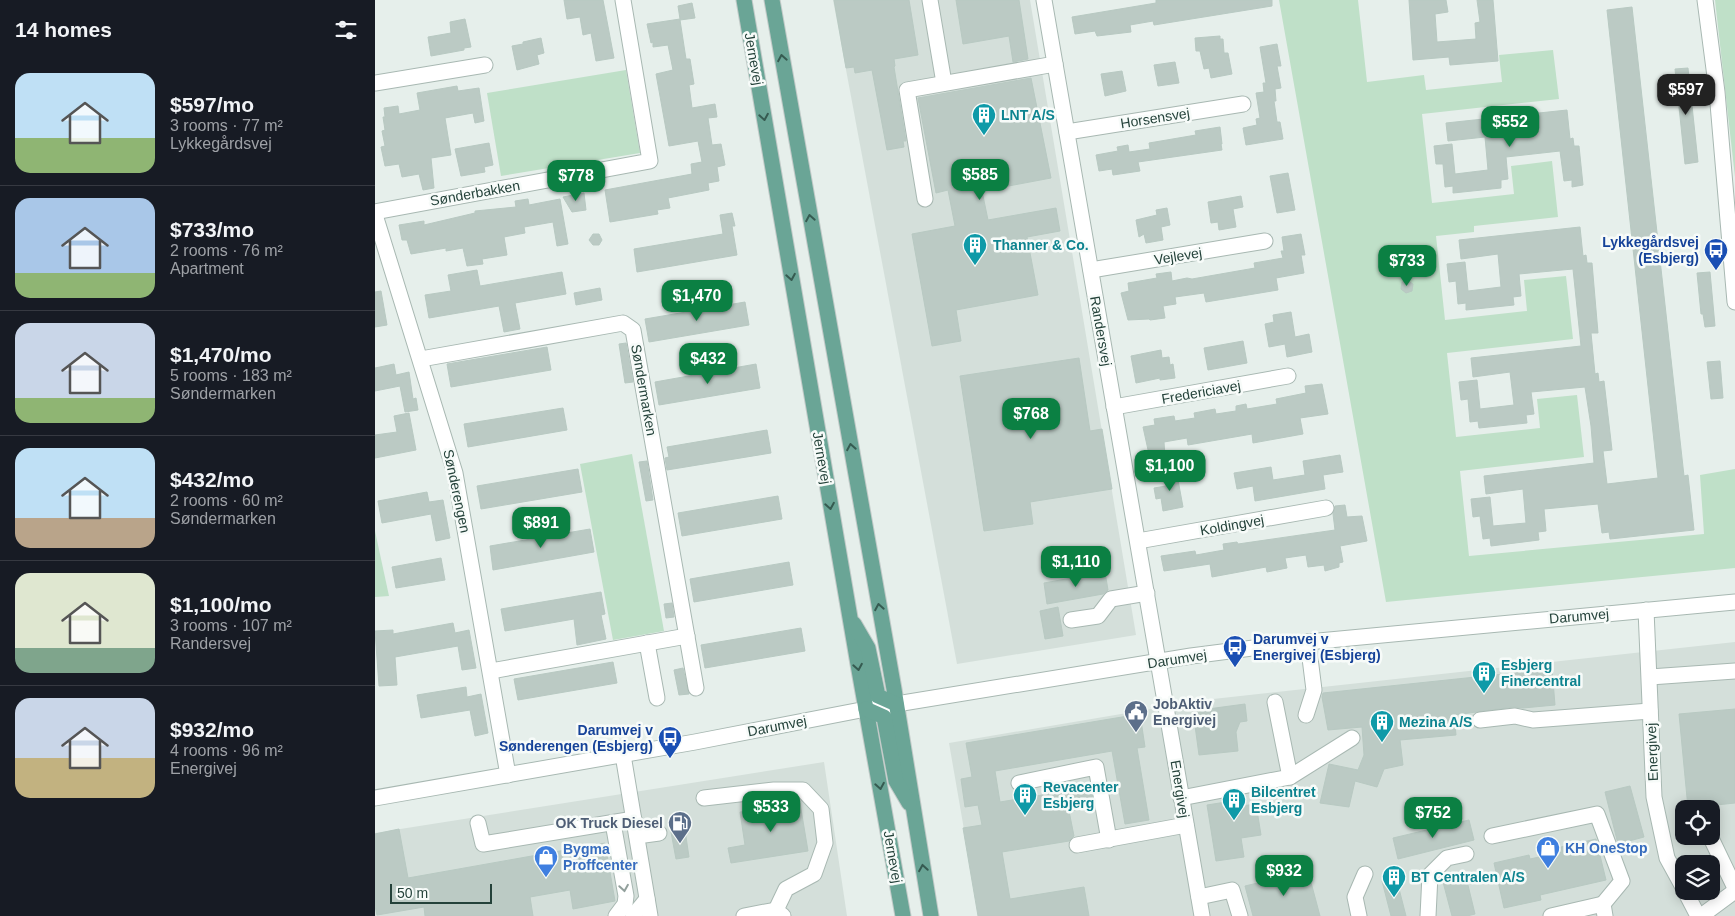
<!DOCTYPE html>
<meta charset="utf-8">
<style>
body{margin:0;font-family:Arial,sans-serif;background:#20242c;color:#f1f3f6;height:100vh;display:flex;flex-direction:column;font-size:19px;white-space:nowrap}
*{box-sizing:border-box;margin:0}
p{font-size:16px;color:#9ea1a6}
.icon{flex:none;width:28px;height:28px;fill:none;stroke:currentColor;stroke-width:2;stroke-linecap:round;stroke-linejoin:round}
.map{position:relative;flex:1;overflow:hidden}
.side{display:flex;flex-direction:column;background:#171b24;width:375px}
.side>*{flex:none}
.controls{position:absolute;left:1300px;top:800px;display:grid;gap:10px}
.controls a{display:grid;place-items:center;width:45px;height:45px;border-radius:10px;background:#171b24;box-shadow:0 2px 12px #0003;font-size:25px}
.scale{position:absolute;left:15px;bottom:12px;width:102px;box-sizing:border-box;padding-left:5px;border:2px solid #24423a;border-top:0;font-size:14px;line-height:18px;white-space:nowrap;color:#24423a;-webkit-text-stroke:4px #f7fbf9;paint-order:stroke}
.price{position:absolute;translate:-50% -42px;padding:0 11px;border-radius:10px;background:#0b8043;color:#fff;font-size:16px;line-height:32px;filter:drop-shadow(0 1px 2px #0008)}
.price::after{content:'';position:absolute;left:50%;top:30px;width:15px;height:11px;margin-left:-8px;background:inherit;clip-path:polygon(0 0,100% 0,50% 100%)}
.price.current{background:#222;color:#fff}
ul{padding:0;list-style:none}
li{display:flex;align-items:center;gap:15px;height:125px;padding:0 15px}
li+li{border-top:1px solid #363941}
li span{display:grid;place-items:center;flex:none;width:140px;height:100px;border-radius:15px;color:#555}
li>.icon{margin-inline-start:auto}
span .icon{width:60px;height:60px;fill:#fffc;stroke-width:1}
li b{font-size:21px}
h2{display:flex;justify-content:space-between;align-items:center;height:60px;padding:0 15px;font-size:21px}
main{display:flex;flex:1;min-height:0}
.map>svg:first-child{display:block}
</style>
<main>
<section class="side">
<h2>14 homes<svg class="icon" aria-label="filters" viewBox="0 0 24 24"><path d="M4 7h16M4 17h16"/><circle cx="9" cy="7" r="2"/><circle cx="15" cy="17" r="2"/></svg></h2>
<ul>
<li><span style="background:linear-gradient(#bfe0f5 65%,#8fb573 0)"><svg class="icon" aria-label="home" viewBox="0 0 24 24"><path d="M3 11l9-7 9 7M6 9v11h12V9"/></svg></span><div><b>$597/mo</b><p>3 rooms · 77 m²</p><p>Lykkegårdsvej</p></div></li>
<li><span style="background:linear-gradient(#a9c7e8 75%,#8fb573 0)"><svg class="icon" aria-label="home" viewBox="0 0 24 24"><path d="M3 11l9-7 9 7M6 9v11h12V9"/></svg></span><div><b>$733/mo</b><p>2 rooms · 76 m²</p><p>Apartment</p></div></li>
<li><span style="background:linear-gradient(#c9d6e8 75%,#8fb573 0)"><svg class="icon" aria-label="home" viewBox="0 0 24 24"><path d="M3 11l9-7 9 7M6 9v11h12V9"/></svg></span><div><b>$1,470/mo</b><p>5 rooms · 183 m²</p><p>Søndermarken</p></div></li>
<li><span style="background:linear-gradient(#bfe0f5 70%,#b9a48a 0)"><svg class="icon" aria-label="home" viewBox="0 0 24 24"><path d="M3 11l9-7 9 7M6 9v11h12V9"/></svg></span><div><b>$432/mo</b><p>2 rooms · 60 m²</p><p>Søndermarken</p></div></li>
<li><span style="background:linear-gradient(#dfe7d0 75%,#7fa58c 0)"><svg class="icon" aria-label="home" viewBox="0 0 24 24"><path d="M3 11l9-7 9 7M6 9v11h12V9"/></svg></span><div><b>$1,100/mo</b><p>3 rooms · 107 m²</p><p>Randersvej</p></div></li>
<li><span style="background:linear-gradient(#c9d6e8 60%,#c2b280 0)"><svg class="icon" aria-label="home" viewBox="0 0 24 24"><path d="M3 11l9-7 9 7M6 9v11h12V9"/></svg></span><div><b>$932/mo</b><p>4 rooms · 96 m²</p><p>Energivej</p></div></li>
</ul>
</section>
<div class="map">
<svg width="1360" height="916" viewBox="0 0 1360 916">
<rect width="100%" height="100%" fill="#e6efeb"/>
<g fill="#d4dfda" fill-rule="evenodd">
<path d="M458,0H655L761,635L582,664Z"/>
<path d="M1360,642V916H604L574,743L829,700ZM1309,809H1336V836H1309ZM1309,864H1336V891H1309Z"/>
<path d="M449,762L472,916H0V833Z"/>
</g>
<g fill="#bfe0c8">
<path d="M904,0H983L992,82L1049,75L1051,90L1127,82L1124,55L1178,50L1184,99L1047,114L1057,203L1139,194L1136,166L1177,161L1183,217L1099,226V232L1061,236L1070,320L1152,311L1149,280L1191,276L1198,339L1072,353L1081,437L1165,428L1162,399L1202,395L1209,457L1085,471L1094,556L1329,534L1325,475L1360,469V568L1011,602Z"/>
<path d="M1340,0H1360V177Z"/>
<path d="M251,70L265,153L126,176L112,93Z"/>
<path d="M257,454L289,631L238,640L205,464Z"/>
<path d="M0,531L14,596L0,597Z"/>
</g>
<g fill="#bbcac4" stroke="#b8c9c2">
<path d="M189,0H228L239,58L221,61L216,33L208,35L205,17L192,19Z"/>
<path d="M459,0H534L543,55L519,59L520,66L519,67L531,141H528L529,147L512,150L497,70L480,73L479,67L471,68Z"/>
<path d="M581,0H644L653,59L638,62L634,36L588,44Z"/>
<path d="M781,0H897V6L779,25L778,21L755,25L756,32L722,36L720,31L700,34L697,17L781,3Z"/>
<path d="M1034,0H1071L1073,12L1060,14L1062,42L1101,39L1100,23L1105,22L1102,0H1118L1123,61L1075,65L1074,57L1038,60Z"/>
<path d="M317,3L320,18L305,20L311,59H315L319,84L314,85L317,108L340,104L342,117L333,118L337,145L346,144L350,165L342,167L344,181L333,183L334,190L293,198L295,208L282,210L283,214L235,222L230,190L317,174L316,164L327,162L323,141L294,146L281,74L298,70L293,45L278,47V42L276,43L272,24L305,19L303,6Z"/>
<path d="M1257,7L1309,476L1313,475L1319,530L1235,539L1234,532L1227,533L1223,504L1169,509L1171,531L1163,532L1164,540L1116,546L1115,538L1108,539L1105,516L1098,517L1096,499L1115,497L1118,526L1151,523L1148,489L1111,494L1109,476L1219,463L1216,426L1210,387L1156,392L1159,414L1151,415L1152,423L1104,428L1103,421L1095,422L1093,399L1086,400L1084,382L1102,380L1105,409L1139,405L1135,372L1098,377L1096,358L1206,346L1198,269L1144,274L1146,296L1138,297L1139,305L1091,310V303L1083,304L1081,281L1074,282L1072,264L1090,262L1093,291L1126,287L1123,254L1086,259L1084,240L1205,227L1208,256L1211,255L1212,263H1217L1223,333H1216L1220,374L1223,373L1224,382L1229,381L1237,450L1228,451L1232,484L1283,478L1232,10Z"/>
<path d="M90,19L96,47L89,48V50L56,56L53,37L76,33L75,22Z"/>
<path d="M845,36V39H848L849,53H853L857,74L836,78L834,68L829,69L825,51H821L820,38Z"/>
<path d="M166,38L169,53L162,55L164,64L142,70L137,46L148,44V42Z"/>
<path d="M902,44L906,66H902L906,88L900,89L901,101H899L902,122H905L908,139L871,145L868,128L882,125L881,119L885,118L881,93L889,92L888,83H891L885,47Z"/>
<path d="M800,62L804,83L783,86L779,65Z"/>
<path d="M1313,68L1323,162L1310,164L1300,69Z"/>
<path d="M747,71L751,91L730,96L726,74Z"/>
<path d="M656,78L676,178L607,191L613,220L681,208L685,231L652,237L663,295L581,310L586,341L557,346L537,234L580,226L573,190L561,193L543,98Z"/>
<path d="M82,86L83,91L104,88L109,121L100,123L98,113L70,118L76,155L56,158L59,188L48,190L44,174L27,177L24,164L10,166L6,147L10,146L7,131L10,130L8,117H10L9,108L23,106L24,114L45,110L42,93Z"/>
<path d="M1192,110L1195,139L1198,138L1199,146H1204L1208,185L1197,187V180L1189,181L1185,151L1131,157L1133,179L1126,180V188L1078,193V186L1070,187L1068,164H1061L1059,146L1077,144L1080,174L1113,170L1110,137L1073,141L1071,123Z"/>
<path d="M845,127L847,144H846L847,150L763,162L765,171L738,175L737,169L724,171L721,155L743,151L742,147L753,145L754,152L775,149L774,143L821,135L820,131Z"/>
<path d="M114,143L118,165L109,167L110,172L86,176L80,149Z"/>
<path d="M913,173L920,210L902,213L895,176Z"/>
<path d="M209,193L211,210L197,212L188,197Z"/>
<path d="M866,196L868,207L858,209L861,227L844,230L843,222L836,223L833,202Z"/>
<path d="M153,199L154,205L185,199L193,244L182,246L178,222L149,227L150,233L129,237L132,255L107,259L108,264L92,266L88,248L71,251V248L36,254L32,240H27L24,225L49,221V225L100,213V211L141,207L140,201Z"/>
<path d="M792,208L795,225L786,227L788,240L771,243L769,234L764,237L761,220L782,215L781,210Z"/>
<path d="M357,213L360,226H357L362,255L262,272L259,249L348,234L345,215Z"/>
<path d="M218,234H224L227,240L224,245H218L214,240Z"/>
<path d="M926,234L930,255H926L929,273L901,278L903,290L831,302L829,293L800,297L801,304L788,306L790,318L775,320L774,319L753,320L746,293L754,291L753,283L782,278L781,274L796,272L797,281L812,278L817,279L880,268L879,263L908,258L906,251H909L907,237Z"/>
<path d="M102,270L105,286L187,272L191,294L140,303L145,329L129,332L124,306L54,318L50,295L76,291L73,275Z"/>
<path d="M1335,272L1340,326L1330,327L1328,314H1326L1322,273Z"/>
<path d="M1033,281L1038,284L1037,291L1031,293L1026,289L1027,282Z"/>
<path d="M225,288L227,300L201,305L199,293Z"/>
<path d="M6,291L12,325L0,327V292Z"/>
<path d="M370,302L374,325L274,342L270,319Z"/>
<path d="M916,312L920,337L934,334L937,352L912,357L910,344L894,347L890,324L899,322L898,315Z"/>
<path d="M868,341L872,363L833,370L829,348Z"/>
<path d="M251,343L258,382L250,383L244,344Z"/>
<path d="M172,347L176,370L76,387L72,364Z"/>
<path d="M786,350L787,358L794,357L795,365L798,364L800,378L785,380V378L761,383L756,356Z"/>
<path d="M704,358L715,431L727,429L737,489L655,502L658,524L609,531L585,376Z"/>
<path d="M1345,361L1348,398L1336,399L1332,362Z"/>
<path d="M19,364L21,375L34,372L38,399L41,398L43,410L30,412L25,386L0,391V368Z"/>
<path d="M381,364L385,388L284,405L280,382Z"/>
<path d="M947,384L953,414L925,418L928,434L878,443L877,434L813,445L812,438L789,442L790,456L775,459L768,427L780,425L779,419L799,416L800,421L820,418L819,413L840,409L841,414L861,411V406L871,404L872,409L902,404L901,399L931,393L930,386Z"/>
<path d="M188,408L192,430L93,447L89,424Z"/>
<path d="M34,413L41,450L0,458V435L22,432L19,416Z"/>
<path d="M392,430L396,453L292,470L290,458L294,457L292,447Z"/>
<path d="M965,455L968,472L948,475L950,489L880,501L878,486L862,489L859,473L896,467L898,480L930,475L928,461Z"/>
<path d="M272,461L278,500L271,501L264,462Z"/>
<path d="M203,469L207,492L106,509L102,486Z"/>
<path d="M801,469L808,507L788,511L786,498L781,499L779,488L791,486L788,471Z"/>
<path d="M52,492L54,502L68,500L75,538L61,541L56,514L7,523L3,501Z"/>
<path d="M403,496L407,519L307,536L303,513Z"/>
<path d="M970,505L972,517L987,516L992,541L965,546L968,562L964,563V567L950,571L949,565L933,567L931,555L910,558L912,568L892,572L891,567L837,577L835,564L789,571L786,556L820,551L821,555L849,550L848,544L862,542L863,544L960,530L958,514L960,506Z"/>
<path d="M215,529L219,552L118,570L115,546Z"/>
<path d="M66,558L70,580L21,588L17,567Z"/>
<path d="M414,562L418,585L319,602L315,579Z"/>
<path d="M730,572L733,590L728,594L672,604L669,583Z"/>
<path d="M226,592L230,614L226,615L231,639L202,645L199,619L130,631L126,609Z"/>
<path d="M297,603L299,617L291,618L289,604Z"/>
<path d="M683,607L688,636L670,639L665,611Z"/>
<path d="M78,623L80,633L94,630L101,668L87,670L83,646L20,657L22,685L4,686L0,631L18,630V634Z"/>
<path d="M426,628L430,651L330,668L326,645Z"/>
<path d="M238,662L242,683L143,700L139,679Z"/>
<path d="M308,668L314,694L304,695L299,670Z"/>
<path d="M1177,669L1180,705L1148,708L1139,707L1079,715L1081,735L1025,740L1028,765L1009,769L1002,787L980,781L974,807L945,803L954,764L983,770L989,755L987,727L953,730L947,697L948,693Z"/>
<path d="M91,687L92,697L106,694L113,733L100,736L95,710L46,718L42,695Z"/>
<path d="M870,704L872,721L865,722L861,732L863,751L824,755L818,711Z"/>
<path d="M1360,709V803L1313,808L1304,714Z"/>
<path d="M765,714L770,747L762,748L774,820L750,824L737,751L620,771L625,802L715,787L719,807L694,811L699,836L694,841L627,852L635,899L709,887L714,916H603L588,828L607,825L603,805L590,807L586,779L597,777L591,743Z"/>
<path d="M1255,786L1269,837L1243,844L1230,792Z"/>
<path d="M851,802L852,808L881,804L886,835L866,838L869,857L841,861L832,805Z"/>
<path d="M425,803L433,851L356,863L353,848L370,845L365,812Z"/>
<path d="M1094,820L1099,840L1023,859L1018,838Z"/>
<path d="M24,829L33,878L230,843L240,901L198,909L195,890L155,897L158,916H50L49,907L2,915L0,906V834Z"/>
<path d="M310,830L314,857L301,859L296,832Z"/>
<path d="M1221,839L1231,880L1165,895L1166,900L1129,908L1119,863L1154,855L1155,859L1187,852L1186,847Z"/>
<path d="M933,871L945,916H878L870,886Z"/>
<path d="M1021,877L1031,916H1016L1007,881Z"/>
<path d="M1091,877L1100,914L1092,916H1077L1068,882Z"/>
</g>
<g fill="none" stroke-linecap="round" stroke-linejoin="round">
<g stroke="#a8b8b2" stroke-width="17">
<g id="minor">
<path d="M555,0L569,83"/>
<path d="M669,0L827,916"/>
<path d="M1330,0L1342,92L1360,302"/>
<path d="M0,83L110,65"/>
<path d="M692,132L868,104"/>
<path d="M550,199L532,90L680,64"/>
<path d="M0,212L275,161L248,0"/>
<path d="M0,215L80,473L133,775"/>
<path d="M716,270L890,241"/>
<path d="M46,359L248,323L258,330L321,688"/>
<path d="M739,407L913,376"/>
<path d="M763,541L951,508"/>
<path d="M1271,610L1279,797L1292,858L1309,889"/>
<path d="M696,620L723,616L736,599L772,593"/>
<path d="M272,643L282,698"/>
<path d="M116,671L312,636"/>
<path d="M1275,677L1360,671"/>
<path d="M931,715L939,690L933,642"/>
<path d="M1105,720L1140,716L1158,720L1275,711"/>
<path d="M248,755L275,916"/>
<path d="M915,777L977,738"/>
<path d="M644,783L721,767L734,840"/>
<path d="M0,798L320,742L491,709L816,656L901,645L1360,602"/>
<path d="M329,798L399,790H428L446,809L450,843L439,874L411,889L401,910L408,916"/>
<path d="M806,798L915,777L900,702"/>
<path d="M103,823L108,844L259,819"/>
<path d="M238,823L251,896L250,904L241,916"/>
<path d="M262,836L284,833"/>
<path d="M1117,836L1222,814L1247,881L1228,904"/>
<path d="M1335,836L1360,888"/>
<path d="M702,845L811,825"/>
<path d="M1310,891L1323,916"/>
<path d="M824,897L857,890L865,916"/>
<path d="M258,916L272,899"/>
<path d="M369,916L401,910"/>
<path d="M984,916L980,897L990,874"/>
<path d="M1053,916L1055,875L1072,858L1091,854"/>
<path d="M1176,916L1228,904L1230,916"/>
<path d="M1326,916L1360,891"/>
</g>
</g>
<g stroke="#c2cac8" stroke-width="17">
<g id="major">
<path d="M369,0L484,670L528,916"/>
<path d="M397,0L519,689L556,916"/>
<path d="M479,624L493,648L503,696L521,704"/>
<path d="M491,709L509,717L521,781L534,803"/>
</g>
</g>
<use href="#minor" stroke="#fff" stroke-width="15"/>
<use href="#major" stroke="#6aa596" stroke-width="15"/>
</g>
<defs><path id="oneway-chevron" d="M-2-3.5L2.5 0L-2 3.5" fill="none" stroke-width="1.6" stroke-linecap="round" stroke-linejoin="round" transform="scale(1.25)"/></defs>
<g stroke="#365b51">
<use href="#oneway-chevron" transform="translate(407 58) rotate(-100)"/>
<use href="#oneway-chevron" transform="translate(389 117) rotate(80)"/>
<use href="#oneway-chevron" transform="translate(435 218) rotate(-100)"/>
<use href="#oneway-chevron" transform="translate(416 277) rotate(80)"/>
<use href="#oneway-chevron" transform="translate(476 447) rotate(-100)"/>
<use href="#oneway-chevron" transform="translate(455 506) rotate(80)"/>
<use href="#oneway-chevron" transform="translate(504 607) rotate(-100)"/>
<use href="#oneway-chevron" transform="translate(483 667) rotate(80)"/>
<use href="#oneway-chevron" transform="translate(505 786) rotate(80)"/>
<use href="#oneway-chevron" transform="translate(548 868) rotate(-99)"/>
</g>
<use stroke="#92a09c" href="#oneway-chevron" transform="translate(249 888) rotate(81)"/>
<defs>
<g id="building-pin" transform="scale(1.25)"><path d="M0 17L-7.5 6A9.5 9.5 0 1 1 7.5 6Z" fill="#0f9aa8" stroke="#f7fbf9"/><path d="M-4-6H4V6H1V3H-1V6H-4ZM-2.5-4.3h1.7v1.8h-1.7ZM.8-4.3h1.7v1.8H.8ZM-2.5-1h1.7V.8h-1.7ZM.8-1h1.7V.8H.8Z" fill="#fff"/></g>
<g id="bus-pin" transform="scale(1.25)"><path d="M0 17L-7.5 6A9.5 9.5 0 1 1 7.5 6Z" fill="#1a4fb4" stroke="#f7fbf9"/><path d="M-5-6H5V4H4V6H2V4H-2V6H-4V4H-5ZM-3.5-4V0h7V-4ZM-3.5 1.2v1.5H-2V1.2ZM2 1.2v1.5H3.5V1.2Z" fill="#fff"/></g>
<g id="civic-pin" transform="scale(1.25)"><path d="M0 17L-7.5 6A9.5 9.5 0 1 1 7.5 6Z" fill="#5c6f8a" stroke="#f7fbf9"/><path d="M-.6-6.5H3V-4.5H.6V-3L4-1V1h2V6H-6V1h2V-1L-.6-3ZM-1.2 2.5V6h2.4V2.5Z" fill="#fff"/></g>
<g id="fuel-pin" transform="scale(1.25)"><path d="M0 17L-7.5 6A9.5 9.5 0 1 1 7.5 6Z" fill="#5c6f8a" stroke="#f7fbf9"/><path d="M-5.5-6h7V0h2V4h1.3V-2.5L3-4.5l.8-.8L6-3V5H2.5V1h-1V6h-7ZM-4.2-4.7v3.2H.2V-4.7Z" fill="#fff"/></g>
<g id="shop-pin" transform="scale(1.25)"><path d="M0 17L-7.5 6A9.5 9.5 0 1 1 7.5 6Z" fill="#3f7fe0" stroke="#f7fbf9"/><path d="M-5-2.5h2.3a2.7 3.5 0 0 1 5.4 0H5L5.5 6h-11ZM-1.5-2.5h3a1.5 2.3 0 0 0-3 0Z" fill="#fff"/></g>
</defs>
<g fill-rule="evenodd">
<use href="#building-pin" x="609" y="115"/>
<use href="#building-pin" x="600" y="245"/>
<use href="#bus-pin" x="1341" y="250"/>
<use href="#bus-pin" x="860" y="647"/>
<use href="#building-pin" x="1109" y="673"/>
<use href="#civic-pin" x="761" y="712"/>
<use href="#building-pin" x="1007" y="722"/>
<use href="#bus-pin" x="295" y="738"/>
<use href="#building-pin" x="650" y="795"/>
<use href="#building-pin" x="859" y="800"/>
<use href="#fuel-pin" x="305" y="823"/>
<use href="#shop-pin" x="1173" y="848"/>
<use href="#shop-pin" x="171" y="857"/>
<use href="#building-pin" x="1019" y="877"/>
</g>
<g text-anchor="middle" stroke-width="5" stroke-linejoin="round" paint-order="stroke">
<g font-size="14" fill="#24423a" stroke="#f7fbf9">
<text transform="translate(379 59) rotate(80)" y="5">Jernevej</text>
<text transform="translate(780 118) rotate(-9)" y="5">Horsensvej</text>
<text transform="translate(100 193) rotate(-10)" y="5">Sønderbakken</text>
<text transform="translate(803 256) rotate(-9)" y="5">Vejlevej</text>
<text transform="translate(726 331) rotate(80)" y="5">Randersvej</text>
<text transform="translate(269 390) rotate(80)" y="5">Søndermarken</text>
<text transform="translate(826 392) rotate(-10)" y="5">Fredericiavej</text>
<text transform="translate(447 458) rotate(80)" y="5">Jernevej</text>
<text transform="translate(82 491) rotate(78)" y="5">Sønderengen</text>
<text transform="translate(857 525) rotate(-10)" y="5">Koldingvej</text>
<text transform="translate(1204 616) rotate(-5)" y="5">Darumvej</text>
<text transform="translate(802 659) rotate(-9)" y="5">Darumvej</text>
<text transform="translate(402 726) rotate(-11)" y="5">Darumvej</text>
<text transform="translate(1277 752) rotate(-92)" y="5">Energivej</text>
<text transform="translate(805 789) rotate(81)" y="5">Energivej</text>
<text transform="translate(518 857) rotate(80)" y="5">Jernevej</text>
</g>
<g font-size="14" font-weight="bold" fill="#0d838f" stroke="#f7fbf9" text-anchor="start">
<text x="626" y="120">LNT A/S</text>
<text x="618" y="250">Thanner &amp; Co.</text>
<text x="1126" y="670">Esbjerg<tspan x="1126" dy="16">Finercentral</tspan></text>
<text x="1024" y="727">Mezina A/S</text>
<text x="668" y="792">Revacenter<tspan x="668" dy="16">Esbjerg</tspan></text>
<text x="876" y="797">Bilcentret<tspan x="876" dy="16">Esbjerg</tspan></text>
<text x="1036" y="882">BT Centralen A/S</text>
</g>
<g font-size="14" font-weight="bold" fill="#164399" stroke="#f7fbf9" text-anchor="end">
<text x="1324" y="247">Lykkegårdsvej<tspan x="1324" dy="16">(Esbjerg)</tspan></text>
<text x="878" y="644" text-anchor="start">Darumvej v<tspan x="878" dy="16">Energivej (Esbjerg)</tspan></text>
<text x="278" y="735">Darumvej v<tspan x="278" dy="16">Sønderengen (Esbjerg)</tspan></text>
</g>
<g font-size="14" font-weight="bold" fill="#4e5e75" stroke="#f7fbf9" text-anchor="start">
<text x="778" y="709">JobAktiv<tspan x="778" dy="16">Energivej</tspan></text>
<text x="288" y="828" text-anchor="end">OK Truck Diesel</text>
</g>
<g font-size="14" font-weight="bold" fill="#366cbe" stroke="#f7fbf9" text-anchor="start">
<text x="1190" y="853">KH OneStop</text>
<text x="188" y="854">Bygma<tspan x="188" dy="16">Proffcenter</tspan></text>
</g>
</g>
</svg>
<div class="controls">
<a><svg class="icon" aria-label="locate" viewBox="0 0 24 24"><circle cx="12" cy="12" r="6"/><path d="M12 2v4M12 18v4M2 12h4M18 12h4"/></svg></a>
<a><svg class="icon" aria-label="layers" viewBox="0 0 24 24"><path d="M12 4l9 5-9 5-9-5zM3 14l9 5 9-5"/></svg></a>
</div>
<div class="scale">50 m</div>
<b class="price current" style="left:1311px;top:116px">$597</b>
<b class="price" style="left:1135px;top:148px">$552</b>
<b class="price" style="left:605px;top:201px">$585</b>
<b class="price" style="left:201px;top:202px">$778</b>
<b class="price" style="left:1032px;top:287px">$733</b>
<b class="price" style="left:322px;top:322px">$1,470</b>
<b class="price" style="left:333px;top:385px">$432</b>
<b class="price" style="left:656px;top:440px">$768</b>
<b class="price" style="left:795px;top:492px">$1,100</b>
<b class="price" style="left:166px;top:549px">$891</b>
<b class="price" style="left:701px;top:588px">$1,110</b>
<b class="price" style="left:396px;top:833px">$533</b>
<b class="price" style="left:1058px;top:839px">$752</b>
<b class="price" style="left:909px;top:897px">$932</b>
</div>
</main>
